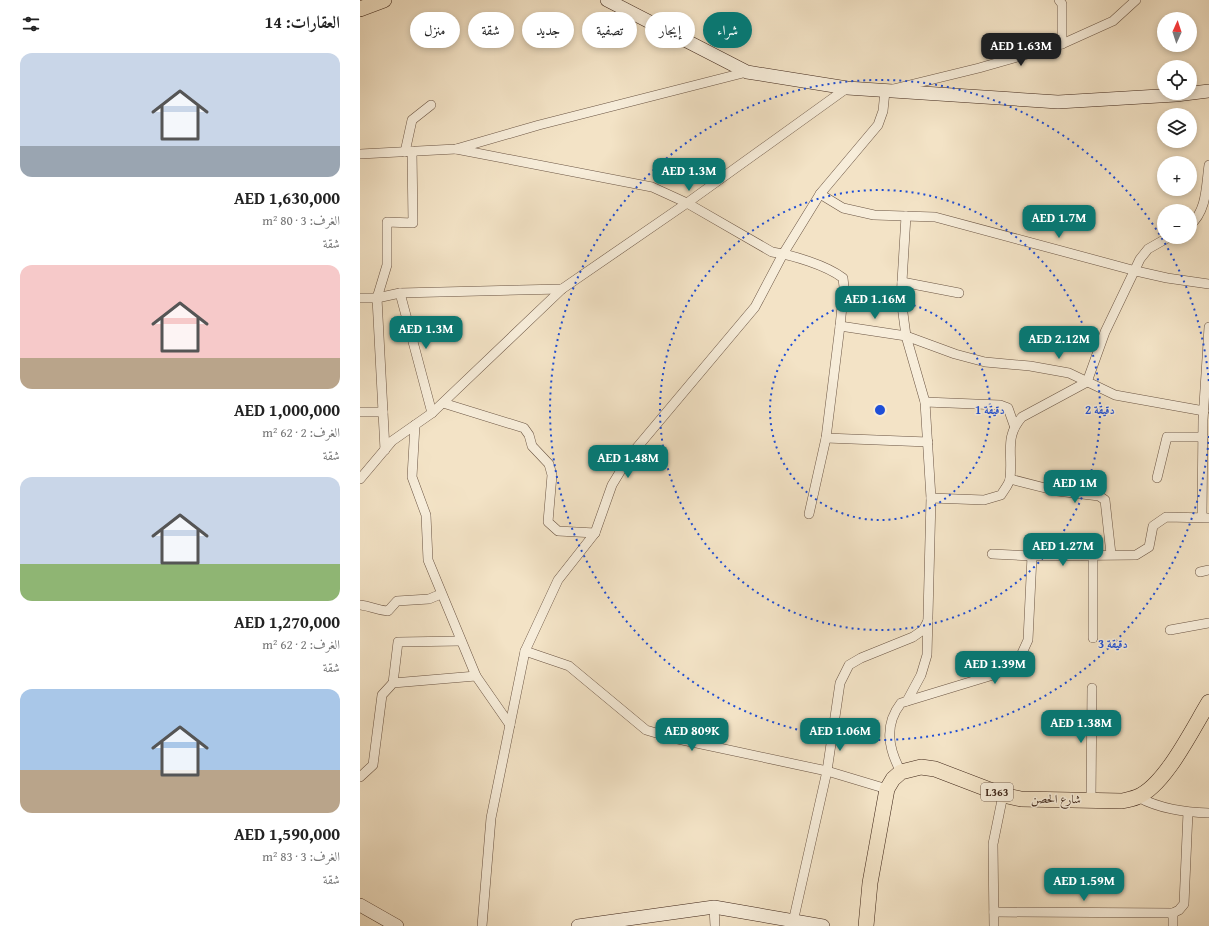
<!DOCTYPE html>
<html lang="ar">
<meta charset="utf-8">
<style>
body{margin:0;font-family:"Gentium Book Plus",Amiri,serif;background:#f2f2f2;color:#222;direction:rtl;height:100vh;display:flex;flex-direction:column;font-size:15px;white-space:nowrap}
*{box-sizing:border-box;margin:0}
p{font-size:13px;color:#767676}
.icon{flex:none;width:22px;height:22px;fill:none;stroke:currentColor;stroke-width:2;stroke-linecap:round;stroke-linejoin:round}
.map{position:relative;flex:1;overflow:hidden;direction:ltr}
.drawer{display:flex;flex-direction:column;background:#fff;width:360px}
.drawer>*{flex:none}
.banner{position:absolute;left:12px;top:12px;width:380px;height:36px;direction:rtl;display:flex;gap:8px}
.needle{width:26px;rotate:3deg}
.controls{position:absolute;left:797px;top:12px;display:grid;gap:8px}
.controls a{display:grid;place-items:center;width:40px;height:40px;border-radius:50%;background:#fff;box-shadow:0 2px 6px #0003;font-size:20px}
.price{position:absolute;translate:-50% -34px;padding:0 9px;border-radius:8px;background:#0f766e;color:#fff;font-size:13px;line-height:26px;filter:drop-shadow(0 1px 2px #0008)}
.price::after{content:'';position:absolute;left:50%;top:24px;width:12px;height:9px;margin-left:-6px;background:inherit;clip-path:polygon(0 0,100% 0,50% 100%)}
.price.active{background:#222;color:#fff}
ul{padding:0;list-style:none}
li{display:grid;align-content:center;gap:8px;height:212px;padding:0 20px}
li span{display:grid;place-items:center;height:124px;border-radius:12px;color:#555}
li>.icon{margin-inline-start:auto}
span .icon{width:72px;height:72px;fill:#fffc;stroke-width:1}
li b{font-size:17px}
h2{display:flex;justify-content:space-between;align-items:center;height:48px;padding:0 20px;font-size:17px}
.tag{padding:0 14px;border-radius:18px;background:#fff;box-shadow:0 2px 6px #0003;font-size:14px;line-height:36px}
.tag.active{background:#0f766e;color:#fff}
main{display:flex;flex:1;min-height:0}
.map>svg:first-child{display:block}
</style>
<main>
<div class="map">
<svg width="849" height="926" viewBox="0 0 849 926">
<rect width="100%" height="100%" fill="#f3e3c6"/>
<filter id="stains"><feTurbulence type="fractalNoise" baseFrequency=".005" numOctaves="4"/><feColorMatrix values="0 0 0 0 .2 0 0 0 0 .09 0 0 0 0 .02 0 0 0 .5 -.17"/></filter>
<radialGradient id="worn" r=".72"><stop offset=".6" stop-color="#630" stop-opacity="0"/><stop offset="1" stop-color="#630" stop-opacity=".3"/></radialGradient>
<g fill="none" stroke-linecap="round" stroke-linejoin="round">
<g stroke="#6a5443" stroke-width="10">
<g id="street">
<path d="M699,0L702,4V44"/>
<path d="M96,149L292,187L327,203L412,252C432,255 466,265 483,278L484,287L480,326L466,438L449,514"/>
<path d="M45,152L52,120L71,105"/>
<path d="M0,154L96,149L179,125L387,72"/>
<path d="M460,194L483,208L514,215L575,217L776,271L807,278L849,284"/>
<path d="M546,216L541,298L546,336L565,402L571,498L567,655L561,675L547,701"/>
<path d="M830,225C847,211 846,186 849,165"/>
<path d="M542,282L599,293"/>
<path d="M40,293L72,413"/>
<path d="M0,298H17L40,293L202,289"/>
<path d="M480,326L546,336L595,354L625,362L670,366L709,373L755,395L844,411"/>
<path d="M565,402L640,405L648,408L654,425"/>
<path d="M83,403L164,428L169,435L172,446L189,464L192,475L188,522L198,531L235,533"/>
<path d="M0,412H23"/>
<path d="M55,425L52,477L66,515L68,560L116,676L150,725"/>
<path d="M466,438L568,442"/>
<path d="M25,450L17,298L27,265V222L53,223L52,151"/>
<path d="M797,478L807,437H843"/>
<path d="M0,479L32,441L72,413L202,289L327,203L487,88"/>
<path d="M650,479L697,491L739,496L745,500L751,554"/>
<path d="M571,498L624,500L641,495C644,490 650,483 650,478C653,454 644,437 662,417L727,382L745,332L780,259L788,249L809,237"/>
<path d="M842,517L843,420L849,327"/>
<path d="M632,554L672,556L776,555L789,547L793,526L806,517L849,518"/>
<path d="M840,572L849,570"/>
<path d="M0,605C11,606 15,610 28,611L37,601L69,599L81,594"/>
<path d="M810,630L849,623"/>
<path d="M733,638V556"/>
<path d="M165,651L209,666L286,730L313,738L467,771L527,789"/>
<path d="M33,683L38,642L101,641"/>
<path d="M541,772C528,748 524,725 541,703L633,675L657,664L668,640L672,556"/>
<path d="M0,777L13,765L22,695L33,683L116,676"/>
<path d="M778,797C800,809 824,812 849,813"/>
<path d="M731,800L732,688"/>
<path d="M354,907L355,926"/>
<path d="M634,912L813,913L819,910L824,904L828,812"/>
<path d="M433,922L467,771L480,683L489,665L501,658L553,637L563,630L568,621"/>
<path d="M122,926L131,818L165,651L198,580L235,533L252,485L269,457L395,307L423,254L460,194L518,125L523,111L525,91L619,68L702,44L753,21L776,0"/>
<path d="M634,926L633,844L643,795"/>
<path d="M813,926V913"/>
</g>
</g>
<g stroke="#3d2417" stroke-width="14">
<g id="secondary">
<path d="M247,0L387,72L487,88L698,102L816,95L849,91"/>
<path d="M0,905L37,926"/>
<path d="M218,926L354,907L463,926"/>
</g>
</g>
<g stroke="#3d2417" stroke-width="16">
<g id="primary">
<path d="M0,9L24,0"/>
<path d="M506,926L510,883L527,789L533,779L541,772L561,767L575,769L643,795L661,799L762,801C767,800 772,799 777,797C805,786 833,728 849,702"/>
</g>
</g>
<use href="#street" stroke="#f7edda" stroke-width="9"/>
<use href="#secondary" stroke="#f7edda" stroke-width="13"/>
<use href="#primary" stroke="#f3e3c6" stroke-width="15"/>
</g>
<g fill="none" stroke="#1d4ed8" stroke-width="2" stroke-dasharray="2 4">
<circle cx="520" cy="410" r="110"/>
<circle cx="520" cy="410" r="220"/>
<path d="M849 436A330 330 0 1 1 849 384"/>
</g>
<g text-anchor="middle" stroke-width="3" stroke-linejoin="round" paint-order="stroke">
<rect fill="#f7edda" stroke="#756052" stroke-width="1" x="621" y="783" width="32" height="18" rx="3"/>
<g font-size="11" font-weight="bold" fill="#3d2417">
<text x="637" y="796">L363</text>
</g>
<g font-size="12" fill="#3d2417" stroke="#f7edda">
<text transform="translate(696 799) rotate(1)" y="4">شارع الحصن</text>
</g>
</g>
<circle cx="520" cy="410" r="6" fill="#1d4ed8" stroke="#f7edda" stroke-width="2"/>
<g font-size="12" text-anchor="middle" font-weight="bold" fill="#1d4ed8" stroke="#f7edda" stroke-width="3" stroke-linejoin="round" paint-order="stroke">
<text x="630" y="414">1 دقيقة</text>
<text x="740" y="414">2 دقيقة</text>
<text x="753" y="648">3 دقيقة</text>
</g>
<rect width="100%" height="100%" filter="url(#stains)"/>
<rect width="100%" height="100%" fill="url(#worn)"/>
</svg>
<div class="controls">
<a><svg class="needle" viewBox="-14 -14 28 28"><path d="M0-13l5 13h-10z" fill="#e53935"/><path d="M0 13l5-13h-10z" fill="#767676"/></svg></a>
<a><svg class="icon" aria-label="locate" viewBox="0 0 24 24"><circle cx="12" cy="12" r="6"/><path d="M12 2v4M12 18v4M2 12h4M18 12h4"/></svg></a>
<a><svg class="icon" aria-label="layers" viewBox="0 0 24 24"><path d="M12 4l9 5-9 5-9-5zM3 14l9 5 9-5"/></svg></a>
<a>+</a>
<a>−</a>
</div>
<b class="price active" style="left:661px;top:67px">AED 1.63M</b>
<b class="price" style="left:329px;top:192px">AED 1.3M</b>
<b class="price" style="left:699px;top:239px">AED 1.7M</b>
<b class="price" style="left:515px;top:320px">AED 1.16M</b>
<b class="price" style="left:66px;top:350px">AED 1.3M</b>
<b class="price" style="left:699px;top:360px">AED 2.12M</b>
<b class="price" style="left:268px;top:479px">AED 1.48M</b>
<b class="price" style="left:715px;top:504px">AED 1M</b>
<b class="price" style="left:703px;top:567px">AED 1.27M</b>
<b class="price" style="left:635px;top:685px">AED 1.39M</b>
<b class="price" style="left:721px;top:744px">AED 1.38M</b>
<b class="price" style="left:332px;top:752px">AED 809K</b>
<b class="price" style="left:480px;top:752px">AED 1.06M</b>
<b class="price" style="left:724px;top:902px">AED 1.59M</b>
<div class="banner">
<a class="tag active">شراء</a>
<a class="tag">إيجار</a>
<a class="tag">تصفية</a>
<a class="tag">جديد</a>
<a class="tag">شقة</a>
<a class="tag">منزل</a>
</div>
</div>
<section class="drawer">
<h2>العقارات: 14<svg class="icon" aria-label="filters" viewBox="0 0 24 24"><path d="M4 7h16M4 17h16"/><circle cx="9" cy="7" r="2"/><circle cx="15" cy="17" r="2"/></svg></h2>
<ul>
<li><span style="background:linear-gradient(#c9d6e8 75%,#9aa5b1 0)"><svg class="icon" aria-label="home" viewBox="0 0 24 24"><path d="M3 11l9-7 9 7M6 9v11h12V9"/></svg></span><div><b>AED 1,630,000</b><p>الغرف: 3 · 80 m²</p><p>شقة</p></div></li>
<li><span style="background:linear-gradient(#f6c9c9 75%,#b9a48a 0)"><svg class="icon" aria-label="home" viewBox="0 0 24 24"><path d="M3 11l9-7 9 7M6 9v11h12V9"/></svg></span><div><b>AED 1,000,000</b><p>الغرف: 2 · 62 m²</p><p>شقة</p></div></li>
<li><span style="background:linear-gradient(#c9d6e8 70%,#8fb573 0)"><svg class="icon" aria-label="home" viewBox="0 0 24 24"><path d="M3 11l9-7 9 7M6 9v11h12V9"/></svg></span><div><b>AED 1,270,000</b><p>الغرف: 2 · 62 m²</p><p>شقة</p></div></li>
<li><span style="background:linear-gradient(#a9c7e8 65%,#b9a48a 0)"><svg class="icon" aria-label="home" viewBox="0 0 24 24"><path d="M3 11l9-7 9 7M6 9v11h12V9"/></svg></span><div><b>AED 1,590,000</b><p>الغرف: 3 · 83 m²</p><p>شقة</p></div></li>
</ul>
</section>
</main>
